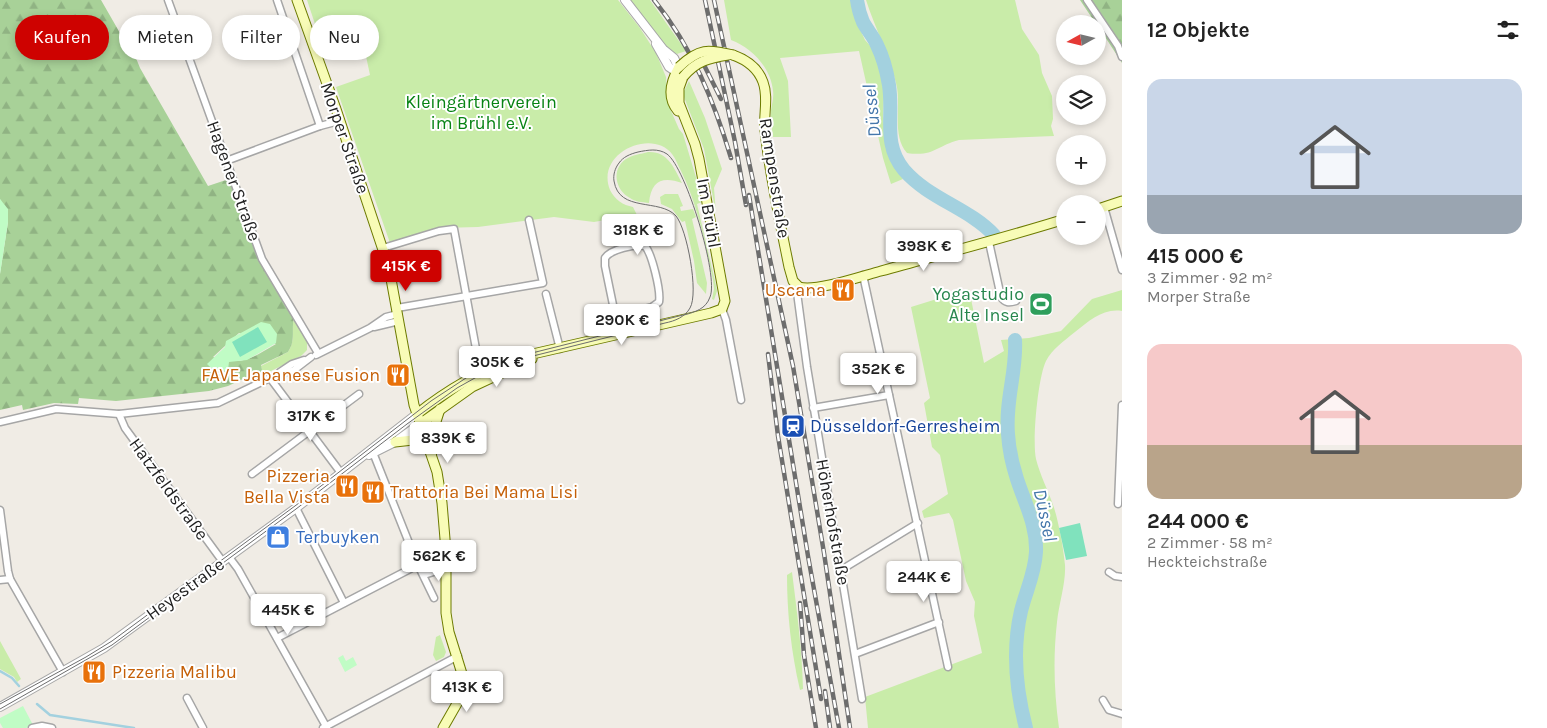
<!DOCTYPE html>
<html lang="de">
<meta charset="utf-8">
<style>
body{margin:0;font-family:Karla,sans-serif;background:#f6f6f6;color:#222;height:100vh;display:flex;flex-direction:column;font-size:19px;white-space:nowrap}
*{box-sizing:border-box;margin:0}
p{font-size:16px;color:#767676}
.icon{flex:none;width:28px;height:28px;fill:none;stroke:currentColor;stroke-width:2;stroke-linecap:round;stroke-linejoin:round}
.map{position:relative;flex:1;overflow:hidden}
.panel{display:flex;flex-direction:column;background:#fff;width:425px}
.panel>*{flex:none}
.hud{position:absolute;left:15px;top:15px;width:475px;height:45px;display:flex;gap:10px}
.needle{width:32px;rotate:262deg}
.fabs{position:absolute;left:1056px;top:15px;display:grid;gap:10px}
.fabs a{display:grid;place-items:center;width:50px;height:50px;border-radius:50%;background:#fff;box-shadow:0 2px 8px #0003;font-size:25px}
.price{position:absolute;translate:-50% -42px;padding:0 11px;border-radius:5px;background:#fff;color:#222;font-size:16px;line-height:32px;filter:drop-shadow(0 1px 2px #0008)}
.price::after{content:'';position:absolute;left:50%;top:30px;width:15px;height:11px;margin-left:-8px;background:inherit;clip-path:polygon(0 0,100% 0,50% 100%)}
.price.active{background:#ce0200;color:#fff}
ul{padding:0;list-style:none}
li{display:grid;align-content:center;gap:10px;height:265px;padding:0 25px}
li span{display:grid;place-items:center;height:155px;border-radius:15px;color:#555}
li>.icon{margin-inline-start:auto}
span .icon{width:90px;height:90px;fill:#fffc;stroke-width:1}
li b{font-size:21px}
h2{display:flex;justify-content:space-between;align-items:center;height:60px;padding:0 25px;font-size:21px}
.tag{padding:0 18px;border-radius:22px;background:#fff;box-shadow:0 2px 8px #0003;font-size:18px;line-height:45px}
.tag.active{background:#ce0200;color:#fff}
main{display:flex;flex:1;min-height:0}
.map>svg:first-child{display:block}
</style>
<main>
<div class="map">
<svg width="1122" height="728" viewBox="0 0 1122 728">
<defs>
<pattern id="forest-firs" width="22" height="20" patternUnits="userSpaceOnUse" patternTransform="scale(1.25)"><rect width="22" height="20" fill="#a8d198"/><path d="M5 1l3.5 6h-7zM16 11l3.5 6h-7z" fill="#90b383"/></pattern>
</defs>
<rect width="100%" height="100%" fill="#f0ece5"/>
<g fill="#c9eca9">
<path d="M307,0H618L640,28L656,53L666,77L668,104L679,129L683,134L701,194L702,202L697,204L715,281L717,291L714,300L712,299L714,289L713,280C705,243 698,206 681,171C678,166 676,159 672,154C652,128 595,153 610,190C615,200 623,205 633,207L638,217L617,220L616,218L594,222L554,217L478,227L440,228L390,243L336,87L370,75L359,23L319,36Z"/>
<path d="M630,0H650L686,51L677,54L665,47Z"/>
<path d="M724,0H852L857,23L865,40L874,50L881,73L884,95L883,116L885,138L891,161L903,179L891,184L883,158L859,51L780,58L788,81L791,137H773C772,128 770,119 771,110C772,104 774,97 773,91C771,68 752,48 731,40Z"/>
<path d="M866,0H1015L1022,29L1039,55L1042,73L1052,96L1053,119L1051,126L1054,136L959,140C936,146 934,157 907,153C891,135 902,105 896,83C889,54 875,28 866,0Z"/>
<path d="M689,81L705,118L722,169L714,188L716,214L704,149L684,97V91Z"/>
<path d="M648,152C668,151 674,168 682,183C662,176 651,181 649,203C642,202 635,202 630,198C615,190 611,169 626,159C632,155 641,154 648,152Z"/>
<path d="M665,194H678L683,206L680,207L681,211L693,209L696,217L692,219L707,283L706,294L697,283L694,261L685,221L682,222L672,209L661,204L660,197Z"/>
<path d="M969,289L984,363L1004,351L1001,340L1014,339C1015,361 1009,382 1006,403C1004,420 1006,440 1010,457C1015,486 1035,514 1035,544C1035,568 1026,589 1021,611C1011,650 1016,689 1025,728H868L865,697L982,653L974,616L975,602L966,581L953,520L949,513L924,518L922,511L948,494L940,455L932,447L924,403L930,398L911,307Z"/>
<path d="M1122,290V311C1103,308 1089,321 1075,332C1064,341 1052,349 1046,361C1038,377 1032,441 1036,459C1040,475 1048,490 1053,505C1058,518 1064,551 1065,565C1066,583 1059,603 1057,622C1053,657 1054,692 1059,728H1027C1017,688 1014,648 1023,607C1028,584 1038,564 1037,540C1035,508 1015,481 1010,449C1008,433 1007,416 1009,399C1011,379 1017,359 1016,339L1029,338L1061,331L1092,299Z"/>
<path d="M294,317L308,341L307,342V350L301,356L263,375L261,366L288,352C296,340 291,331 294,317Z"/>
<path d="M792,572C797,611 802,650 803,689L800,690C791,652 787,613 787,575Z"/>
<path d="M440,635L446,652L444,657L436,661L433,655L436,637Z"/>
<path d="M0,641L21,679L17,682L14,677L0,669Z"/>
</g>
<g fill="url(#forest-firs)" fill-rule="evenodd">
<path d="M0,0H101L124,40L128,38L140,68L208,186L232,178L257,249L294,317C291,331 296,340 288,352L261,365L263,375L250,381L247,377L228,386L209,391L116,401L79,398L78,404L54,403L23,410L22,405L0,410V274L8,222L0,199ZM239,333L276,344C250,359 243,366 213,357Z"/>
<path d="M1080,0H1122V63L1098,26V24H1096Z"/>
</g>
<g fill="#c0fcc5">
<path d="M0,199L8,209V222L0,274Z"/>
<path d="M261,322L270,324L277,334L276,343L247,360L229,362L228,370C218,372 214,371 207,364L225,347L226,341Z"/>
<path d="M343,655L346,661L353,657L357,665L345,672L338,658Z"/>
<path d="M23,706L33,725L26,728H3L0,723V718Z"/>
</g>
<g fill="#80e2bd">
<path d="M258,327L267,342L240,357L232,342Z"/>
<path d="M1080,523L1087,556L1066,560L1059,528Z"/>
</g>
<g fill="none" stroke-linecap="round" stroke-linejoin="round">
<g stroke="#a3d1df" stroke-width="2.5">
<path d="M0,671L12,678L19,686"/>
<path d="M37,704L50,715L134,728"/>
</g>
<g stroke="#a3d1df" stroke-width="14">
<path d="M857,0C858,7 860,15 863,22C867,30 874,37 877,45C883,57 887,73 889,85C894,116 882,144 904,170C929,199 969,208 994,235"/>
<path d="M1015,340C1017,371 1005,400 1008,434C1009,449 1012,464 1017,479C1025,504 1037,525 1036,552C1035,573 1026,591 1021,611C1012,650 1016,690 1026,728"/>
</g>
<g stroke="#a6a6a6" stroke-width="9">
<g id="minor">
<path d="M168,0L262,259L318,353"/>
<path d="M277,0L320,126"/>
<path d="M1087,0L1118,46L1122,57"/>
<path d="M226,161L320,126L339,121"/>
<path d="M1104,207L1122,270"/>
<path d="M989,242L1001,297C1005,303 1009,303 1016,301"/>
<path d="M383,248L439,231L454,229L479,365L482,372"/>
<path d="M863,275L948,667"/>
<path d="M796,285L807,367L862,699"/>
<path d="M546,294L560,349"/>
<path d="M397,308L543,283L529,220"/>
<path d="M722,309L726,320L741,400"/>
<path d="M615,316L652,307L659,302C661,291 652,254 645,246C635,244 611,249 605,258V266L619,334"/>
<path d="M374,327L399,321"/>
<path d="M316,355L370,328L386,317L398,314"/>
<path d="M280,372L292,364L304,360"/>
<path d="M270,378L341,473"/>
<path d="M813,408L889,395"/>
<path d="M119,414L125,428L223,562"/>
<path d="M0,422L56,409L119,414L218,403L270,378L294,370L311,357"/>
<path d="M372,450L417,563L434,598"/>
<path d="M252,474L359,394"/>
<path d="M1118,504L1122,405"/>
<path d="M296,508L344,603"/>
<path d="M0,510L8,571L10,579L63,672"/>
<path d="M229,557L238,569L327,728"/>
<path d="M841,570L918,523"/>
<path d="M1109,572L1115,576L1122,577"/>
<path d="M424,575L446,568"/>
<path d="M0,580L10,579"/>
<path d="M277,638L410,569L417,563"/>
<path d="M855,654L939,622"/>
<path d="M187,698L203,728"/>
<path d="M1103,700L1109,710L1122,714"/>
<path d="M32,728L42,726L52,728"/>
<path d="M323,728L458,656"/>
</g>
</g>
<g stroke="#a6a6a6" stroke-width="10">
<g id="tertiary">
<path d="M625,0L663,49L674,58L683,77"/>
<path d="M656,44L669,67L681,75"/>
<path d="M369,455L395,442L420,424"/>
<path d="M0,707L104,648L296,508L417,414"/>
</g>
</g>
<g stroke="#6d7b00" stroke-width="11">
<g id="secondary">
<path d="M297,0L336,109L389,268L414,405L437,472L442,503L446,551V613L449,632L463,677L459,700L443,728"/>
<path d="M733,55C747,60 758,68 763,82C769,98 763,115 765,131C770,177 780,222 789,267L793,281L799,287C816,292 862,276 881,271C942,254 1004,238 1065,219"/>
<path d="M678,111C666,97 671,81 679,67"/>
<path d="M1098,209L1122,201"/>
<path d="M417,414C450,388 484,368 524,356L711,313L722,309L725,301L699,159L695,144L679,103V88L683,77"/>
<path d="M420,424L472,387L532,359"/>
<path d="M395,442L413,440L431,451"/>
<path d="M432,452L434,442L433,431L440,409"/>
</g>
</g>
<use href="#minor" stroke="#fff" stroke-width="6"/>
<use href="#tertiary" stroke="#fff" stroke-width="8"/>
<use href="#secondary" stroke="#f8fcb7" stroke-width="9"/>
<path stroke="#6d6d6d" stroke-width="1" d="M0,704L86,657L112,641L299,503L431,401L469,376L490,366L512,358L683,315H684C695,312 706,309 710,297C719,276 686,168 667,154C658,148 648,150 638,152C630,154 623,157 619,163C615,168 613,175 614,181C619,213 660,198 676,216C687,229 699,293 690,308C685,317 675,321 665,323L517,360L482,374L457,388L407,424L296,509L112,645L0,709"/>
<g stroke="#6d6d6d" stroke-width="4.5">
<g id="rail">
<path d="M654,0C692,47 714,101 731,158"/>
<path d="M705,0L735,142L746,205"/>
<path d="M714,0L793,366L824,553L850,728"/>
<path d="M701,59L721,99"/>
<path d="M749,195L808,556L839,728"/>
<path d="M768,354L778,436L821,699"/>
<path d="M800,603L804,655L816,728"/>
<path d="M825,691L830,728"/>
</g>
</g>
<use href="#rail" stroke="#fff" stroke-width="2.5" stroke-dasharray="8" stroke-linecap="butt"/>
<g stroke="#6d7b00" stroke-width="11" stroke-linecap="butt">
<g id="secondary-bridge">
<path d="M679,67C699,48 708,49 733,55"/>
<path d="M683,77C696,61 709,58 728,55"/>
</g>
</g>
<use href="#secondary-bridge" stroke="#f8fcb7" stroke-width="9"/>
</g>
<defs>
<g id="restaurant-square" transform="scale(1.25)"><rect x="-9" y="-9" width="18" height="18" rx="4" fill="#e8710a" stroke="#fff"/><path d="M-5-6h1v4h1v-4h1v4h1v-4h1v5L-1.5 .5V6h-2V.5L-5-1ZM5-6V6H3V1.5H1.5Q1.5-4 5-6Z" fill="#fff"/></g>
<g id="stadium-square" transform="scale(1.25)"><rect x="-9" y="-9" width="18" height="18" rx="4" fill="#2e9e5b" stroke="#fff"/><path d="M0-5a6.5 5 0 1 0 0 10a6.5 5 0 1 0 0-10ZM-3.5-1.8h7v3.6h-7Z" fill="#fff"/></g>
<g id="station-square" transform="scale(1.25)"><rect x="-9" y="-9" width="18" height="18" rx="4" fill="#1a4fb4" stroke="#fff"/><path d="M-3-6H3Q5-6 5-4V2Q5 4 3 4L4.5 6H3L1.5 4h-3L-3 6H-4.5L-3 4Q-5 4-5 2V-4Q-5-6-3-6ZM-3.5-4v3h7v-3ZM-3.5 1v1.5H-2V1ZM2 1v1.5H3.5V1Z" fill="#fff"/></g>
<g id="shop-square" transform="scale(1.25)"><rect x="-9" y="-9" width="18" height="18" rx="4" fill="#3f7fe0" stroke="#fff"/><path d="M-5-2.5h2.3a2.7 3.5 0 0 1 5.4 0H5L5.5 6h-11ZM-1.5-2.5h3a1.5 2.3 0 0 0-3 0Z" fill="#fff"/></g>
</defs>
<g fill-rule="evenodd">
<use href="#restaurant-square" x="843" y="290"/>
<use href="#stadium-square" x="1041" y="304"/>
<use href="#restaurant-square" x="398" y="375"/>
<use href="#station-square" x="793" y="426"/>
<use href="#restaurant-square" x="347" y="486"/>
<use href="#restaurant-square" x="373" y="492"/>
<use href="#shop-square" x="278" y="537"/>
<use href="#restaurant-square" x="94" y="672"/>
</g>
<g text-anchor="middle" stroke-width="4" stroke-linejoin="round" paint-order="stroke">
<g font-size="18" fill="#078313" stroke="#fff">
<text x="481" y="108">Kleingärtnerverein<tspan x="481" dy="21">im Brühl e.V.</tspan></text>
</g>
<g font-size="18" fill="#1f1f1f" stroke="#fff">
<text transform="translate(345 138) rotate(71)" y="6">Morper Straße</text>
<text transform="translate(775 178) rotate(81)" y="6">Rampenstraße</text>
<text transform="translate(234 181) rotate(70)" y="6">Hagener Straße</text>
<text transform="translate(709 213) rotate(80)" y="6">Im Brühl</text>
<text transform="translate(169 489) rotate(54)" y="6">Hatzfeldstraße</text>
<text transform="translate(833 522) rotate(80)" y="6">Höherhofstraße</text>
<text transform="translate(185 589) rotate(-36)" y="6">Heyestraße</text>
</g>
<g font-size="18" fill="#c56008" stroke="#fff" text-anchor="end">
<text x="826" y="296">Uscana</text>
<text x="380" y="381">FAVE Japanese Fusion</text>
<text x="330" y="482">Pizzeria<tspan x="330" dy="21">Bella Vista</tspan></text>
<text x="390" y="498" text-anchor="start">Trattoria Bei Mama Lisi</text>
<text x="112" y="678" text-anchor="start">Pizzeria Malibu</text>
</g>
<g font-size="18" fill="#27864d" stroke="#fff" text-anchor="end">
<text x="1024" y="300">Yogastudio<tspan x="1024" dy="21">Alte Insel</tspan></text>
</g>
<g font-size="18" fill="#164399" stroke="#fff" text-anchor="start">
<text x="810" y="432">Düsseldorf-Gerresheim</text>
</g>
<g font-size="18" fill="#366cbe" stroke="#fff" text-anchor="start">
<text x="296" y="543">Terbuyken</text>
</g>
<g font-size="19" font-style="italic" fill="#4477ab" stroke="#fff">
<text transform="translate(871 111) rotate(-96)" y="7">Düssel</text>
<text transform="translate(1046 515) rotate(78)" y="7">Düssel</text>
</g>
</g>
</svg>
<div class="fabs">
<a><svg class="needle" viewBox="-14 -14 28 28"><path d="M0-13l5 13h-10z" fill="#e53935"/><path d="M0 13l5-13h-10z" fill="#767676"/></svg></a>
<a><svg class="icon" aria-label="layers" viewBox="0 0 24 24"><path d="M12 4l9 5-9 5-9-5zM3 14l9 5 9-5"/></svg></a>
<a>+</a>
<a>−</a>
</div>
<b class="price" style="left:638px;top:256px">318K €</b>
<b class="price" style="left:924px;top:272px">398K €</b>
<b class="price active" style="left:406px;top:292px">415K €</b>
<b class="price" style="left:622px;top:346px">290K €</b>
<b class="price" style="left:497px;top:388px">305K €</b>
<b class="price" style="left:878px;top:395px">352K €</b>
<b class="price" style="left:311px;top:442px">317K €</b>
<b class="price" style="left:448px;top:464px">839K €</b>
<b class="price" style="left:439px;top:582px">562K €</b>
<b class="price" style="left:924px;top:603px">244K €</b>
<b class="price" style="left:288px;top:636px">445K €</b>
<b class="price" style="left:467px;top:713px">413K €</b>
<div class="hud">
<a class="tag active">Kaufen</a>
<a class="tag">Mieten</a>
<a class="tag">Filter</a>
<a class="tag">Neu</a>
</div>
</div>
<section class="panel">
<h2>12 Objekte<svg class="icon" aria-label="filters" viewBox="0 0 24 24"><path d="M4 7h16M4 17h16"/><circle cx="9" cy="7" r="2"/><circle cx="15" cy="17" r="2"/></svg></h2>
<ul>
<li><span style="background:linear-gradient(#c9d6e8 75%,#9aa5b1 0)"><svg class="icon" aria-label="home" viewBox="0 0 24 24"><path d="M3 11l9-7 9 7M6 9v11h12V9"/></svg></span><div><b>415 000 €</b><p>3 Zimmer · 92 m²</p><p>Morper Straße</p></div></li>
<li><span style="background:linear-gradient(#f6c9c9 65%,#b9a48a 0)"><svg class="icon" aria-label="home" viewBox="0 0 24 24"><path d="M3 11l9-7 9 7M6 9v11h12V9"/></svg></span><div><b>244 000 €</b><p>2 Zimmer · 58 m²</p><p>Heckteichstraße</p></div></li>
</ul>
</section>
</main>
